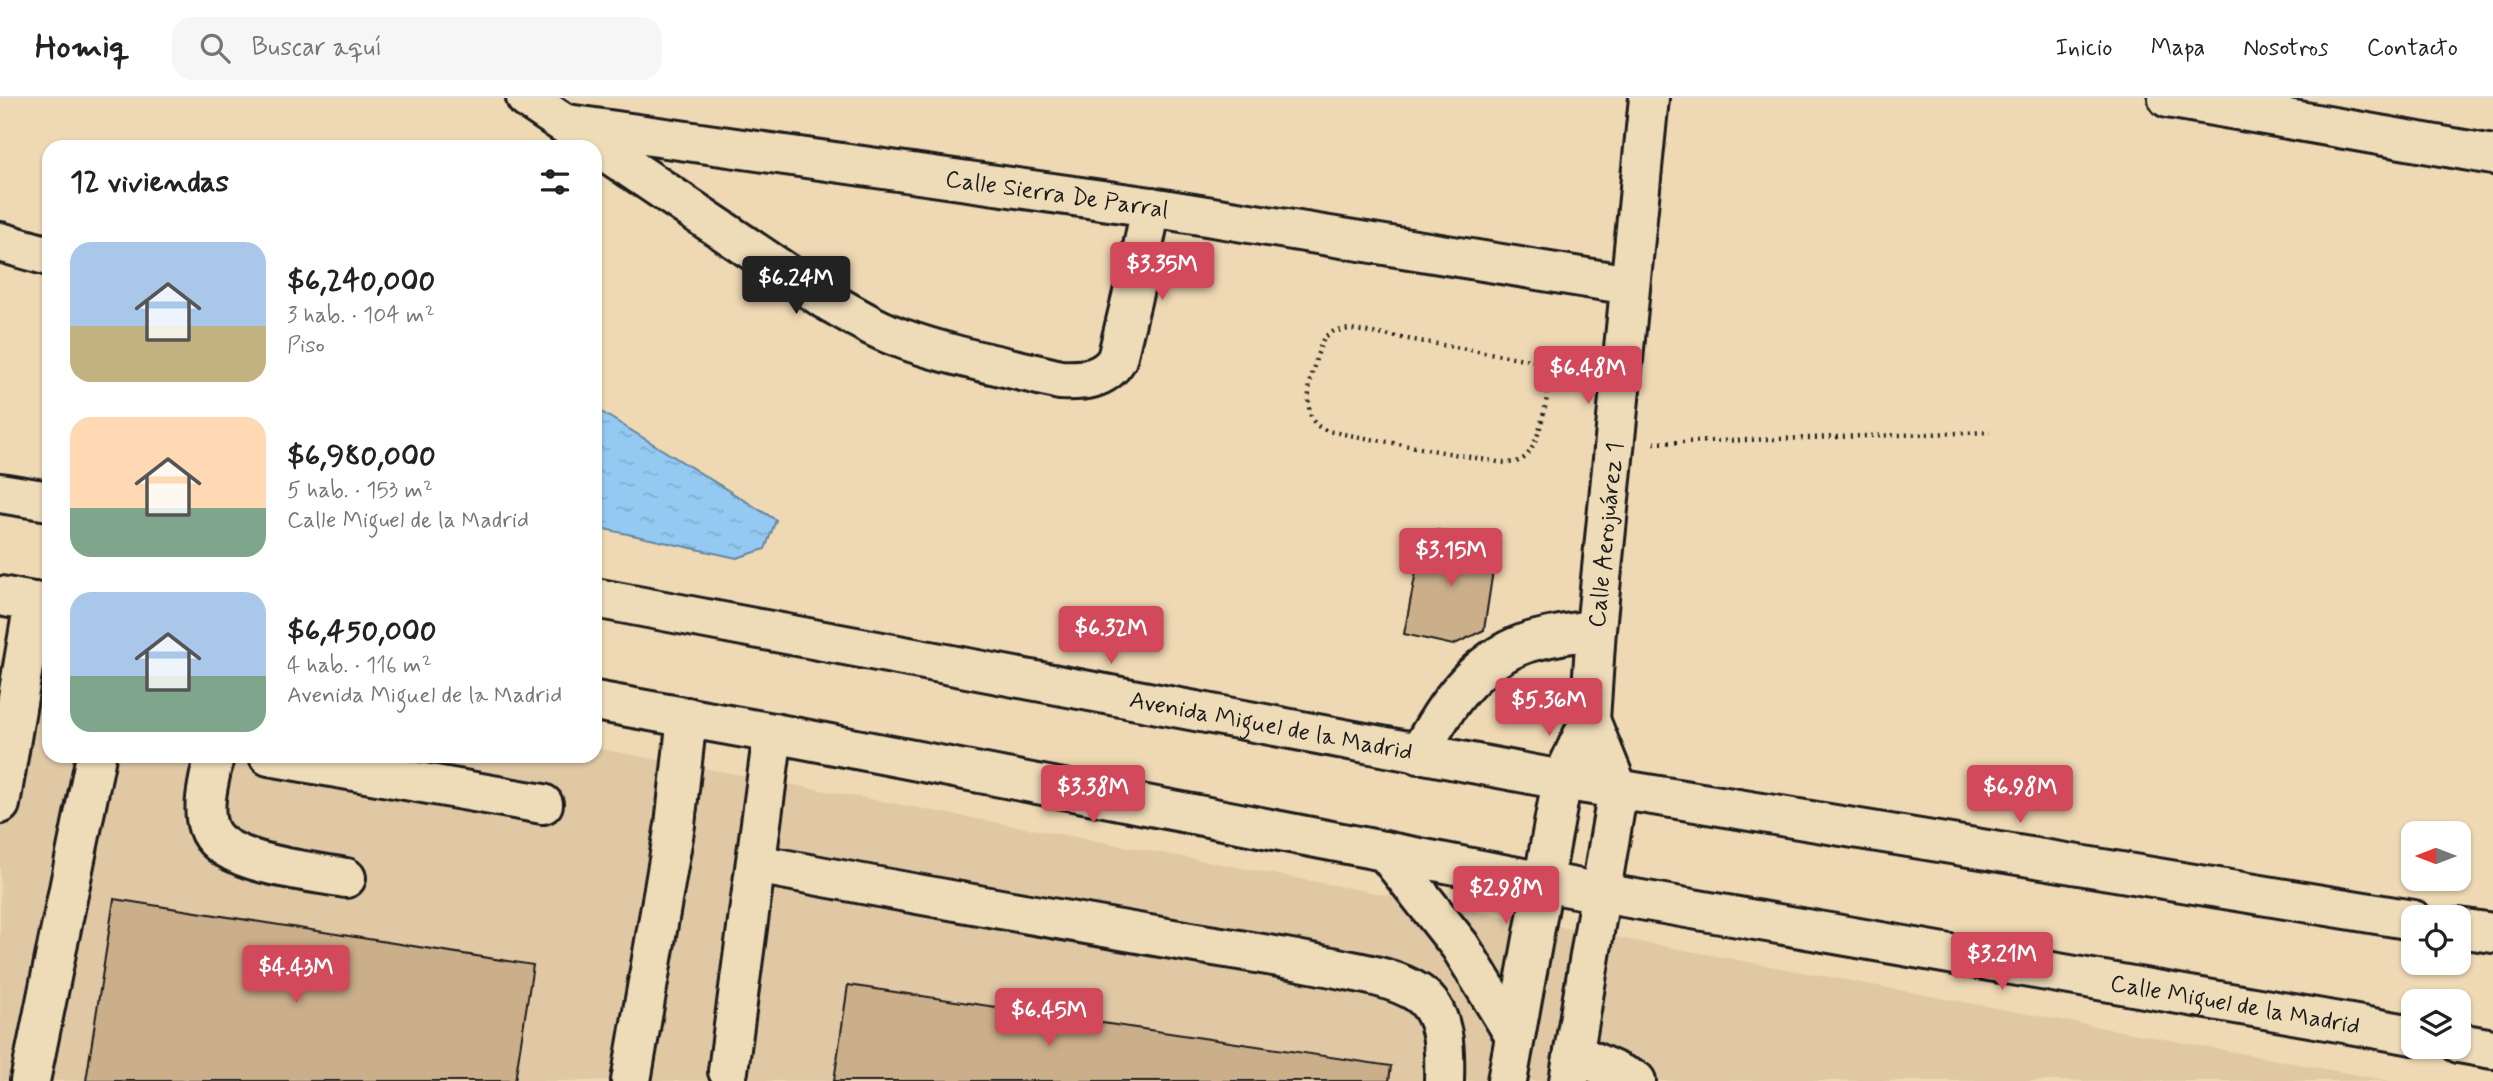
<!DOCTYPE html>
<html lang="es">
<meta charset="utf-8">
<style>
body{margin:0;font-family:Mynerve,sans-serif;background:#f6f6f6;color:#222;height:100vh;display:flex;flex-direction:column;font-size:26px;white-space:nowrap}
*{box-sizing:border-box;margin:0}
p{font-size:23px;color:#767676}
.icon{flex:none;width:38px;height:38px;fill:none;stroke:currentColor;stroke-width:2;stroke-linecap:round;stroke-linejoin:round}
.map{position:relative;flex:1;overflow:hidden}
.side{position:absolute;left:42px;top:42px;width:560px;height:623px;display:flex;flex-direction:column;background:#fff;border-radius:21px;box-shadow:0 2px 5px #0004}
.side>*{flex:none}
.needle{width:46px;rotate:270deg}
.fabs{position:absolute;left:2401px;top:723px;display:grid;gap:14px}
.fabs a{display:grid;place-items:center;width:70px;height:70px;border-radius:14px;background:#fff;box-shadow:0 2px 5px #0004;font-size:35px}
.price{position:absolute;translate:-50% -60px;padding:0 16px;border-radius:7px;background:#d1495b;color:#fff;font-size:23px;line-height:46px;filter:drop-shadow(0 2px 4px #0008)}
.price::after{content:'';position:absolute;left:50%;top:42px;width:21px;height:16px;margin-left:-10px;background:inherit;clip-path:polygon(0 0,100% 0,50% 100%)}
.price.active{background:#222;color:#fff}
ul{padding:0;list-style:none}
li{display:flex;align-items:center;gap:21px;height:175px;padding:0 28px}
li span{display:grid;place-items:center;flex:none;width:196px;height:140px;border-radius:21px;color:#555}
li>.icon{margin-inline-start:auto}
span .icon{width:84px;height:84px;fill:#fffc;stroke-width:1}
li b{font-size:30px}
h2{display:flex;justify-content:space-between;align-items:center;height:84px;padding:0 28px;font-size:30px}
header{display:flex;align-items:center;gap:42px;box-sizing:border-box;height:98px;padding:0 35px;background:#fff;border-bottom:2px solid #e0e0e0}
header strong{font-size:33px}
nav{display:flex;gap:38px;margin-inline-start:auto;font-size:24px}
.search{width:490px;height:63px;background:#f6f6f6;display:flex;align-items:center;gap:18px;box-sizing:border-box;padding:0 24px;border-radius:21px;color:#767676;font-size:26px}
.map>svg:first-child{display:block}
</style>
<header>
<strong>Homiq</strong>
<div class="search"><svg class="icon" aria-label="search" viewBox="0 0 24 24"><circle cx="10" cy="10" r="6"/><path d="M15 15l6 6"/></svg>Buscar aquí</div>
<nav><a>Inicio</a><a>Mapa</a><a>Nosotros</a><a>Contacto</a></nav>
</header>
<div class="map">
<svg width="2493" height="983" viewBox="0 0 2493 983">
<defs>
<pattern id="water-ripples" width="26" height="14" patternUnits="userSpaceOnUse" patternTransform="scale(1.75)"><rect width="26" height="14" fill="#94caf2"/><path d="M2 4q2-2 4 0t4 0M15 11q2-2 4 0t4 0" fill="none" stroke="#7fadcf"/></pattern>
</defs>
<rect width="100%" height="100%" fill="#efd9b4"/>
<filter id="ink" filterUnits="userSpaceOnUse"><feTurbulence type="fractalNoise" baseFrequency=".0143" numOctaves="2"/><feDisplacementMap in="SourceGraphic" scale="14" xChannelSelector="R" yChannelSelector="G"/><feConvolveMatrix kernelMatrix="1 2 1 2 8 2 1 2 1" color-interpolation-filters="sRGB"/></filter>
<g filter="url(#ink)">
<path fill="#e0c8a5" d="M0,561L49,569V658H595V650L2390,983H0Z"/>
<path fill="url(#water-ripples)" stroke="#64849c" stroke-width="2" d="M595,310L776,422L765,451L737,460L595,429Z"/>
<g fill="#cbaf8b" stroke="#1c1c1c" stroke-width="2">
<path d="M1438,432L1497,446L1484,532L1453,547L1404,536L1423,437Z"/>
<path d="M114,801L533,867L515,983H86Z"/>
<path d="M848,887L1391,968L1389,983H834Z"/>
</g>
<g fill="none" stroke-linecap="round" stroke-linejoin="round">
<g stroke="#1c1c1c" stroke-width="44">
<g id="minor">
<path d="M526,0L826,202C851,216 876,232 903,241C953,259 1008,269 1060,282C1083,283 1104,282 1117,261L1138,174L1151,109"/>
<path d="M2168,0L2493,57"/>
<path id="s1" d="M567,26L1151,109L1630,187"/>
<path d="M0,144L49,158"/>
<path d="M1419,656C1444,609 1474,563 1526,545C1549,538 1573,535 1596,531"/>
<path d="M214,658C210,679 201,708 208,729C220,767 311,773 346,780"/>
<path d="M269,658L543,706"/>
<path d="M0,706L34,504"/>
<path d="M756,766C903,794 1049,820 1196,845C1241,852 1287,860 1332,869C1360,875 1393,879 1418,895C1446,914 1445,954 1444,983"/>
<path d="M1574,955L1636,983"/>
<path d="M728,973L773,635"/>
<path d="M30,983L96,658"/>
<path d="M631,983L675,727L687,619"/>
<path id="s2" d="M1507,983L1562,682L1590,622L1596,531L1649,0"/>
<path d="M1569,983L1618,691L1590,622"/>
</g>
</g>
<g stroke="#1c1c1c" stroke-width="44">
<g id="major">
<path d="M0,395L49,403"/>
<path d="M0,498L49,507"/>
<path id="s3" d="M595,500L1562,682L2413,822"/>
<path id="s4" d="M595,603L773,635L1601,795L2413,937"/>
<path d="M1385,753L1460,848L1515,938"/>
<path d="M2459,830L2493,835"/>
<path d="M2459,945L2493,951"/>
</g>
</g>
<g stroke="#1c1c1c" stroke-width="4.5" stroke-dasharray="2 5" stroke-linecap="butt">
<path d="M1553,267C1548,289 1542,346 1524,360C1516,366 1507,365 1498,364L1327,333C1324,331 1320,330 1317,327C1298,311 1316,258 1324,239L1334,233L1350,231L1582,271"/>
<path d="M1654,345L1990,334"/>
</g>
<use href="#minor" stroke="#eedbb8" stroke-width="38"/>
<use href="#major" stroke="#eedbb8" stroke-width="38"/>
</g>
</g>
<g text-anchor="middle" stroke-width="5" stroke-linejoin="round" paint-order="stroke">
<g font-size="24" fill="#1c1c1c" stroke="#eedbb8">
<text dy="8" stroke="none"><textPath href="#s1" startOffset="495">Calle Sierra De Parral</textPath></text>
<text dy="8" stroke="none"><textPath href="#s2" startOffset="558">Calle Aerojuárez 1</textPath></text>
<text dy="8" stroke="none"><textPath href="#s3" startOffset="688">Avenida Miguel de la Madrid</textPath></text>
<text dy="8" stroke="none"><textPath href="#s4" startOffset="1668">Calle Miguel de la Madrid</textPath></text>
</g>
</g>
</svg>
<div class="fabs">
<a><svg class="needle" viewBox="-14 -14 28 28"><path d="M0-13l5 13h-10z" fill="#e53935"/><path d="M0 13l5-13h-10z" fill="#767676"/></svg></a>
<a><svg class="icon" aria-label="locate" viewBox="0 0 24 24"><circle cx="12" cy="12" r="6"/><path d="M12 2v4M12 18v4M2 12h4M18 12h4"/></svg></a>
<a><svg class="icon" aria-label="layers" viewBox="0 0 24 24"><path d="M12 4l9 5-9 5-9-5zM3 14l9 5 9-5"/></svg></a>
</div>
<b class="price" style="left:1162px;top:204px">$3.35M</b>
<b class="price active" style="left:796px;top:218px">$6.24M</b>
<b class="price" style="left:1588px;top:308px">$6.48M</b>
<b class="price" style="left:1451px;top:490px">$3.15M</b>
<b class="price" style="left:1111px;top:568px">$6.32M</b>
<b class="price" style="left:1549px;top:640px">$5.36M</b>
<b class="price" style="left:1093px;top:727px">$3.38M</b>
<b class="price" style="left:2020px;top:727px">$6.98M</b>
<b class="price" style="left:1506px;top:828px">$2.98M</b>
<b class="price" style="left:2002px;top:894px">$3.21M</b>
<b class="price" style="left:296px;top:907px">$4.43M</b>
<b class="price" style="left:1049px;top:950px">$6.45M</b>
<section class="side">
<h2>12 viviendas<svg class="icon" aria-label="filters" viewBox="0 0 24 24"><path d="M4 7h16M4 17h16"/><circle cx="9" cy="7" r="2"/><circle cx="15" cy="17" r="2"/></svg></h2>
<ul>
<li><span style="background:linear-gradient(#a9c7e8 60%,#c2b280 0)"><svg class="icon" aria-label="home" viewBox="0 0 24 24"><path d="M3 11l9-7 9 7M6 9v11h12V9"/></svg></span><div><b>$6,240,000</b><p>3 hab. · 104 m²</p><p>Piso</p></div></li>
<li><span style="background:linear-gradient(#ffd9b3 65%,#7fa58c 0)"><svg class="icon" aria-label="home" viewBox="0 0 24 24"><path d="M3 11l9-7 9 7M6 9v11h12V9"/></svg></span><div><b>$6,980,000</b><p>5 hab. · 153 m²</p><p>Calle Miguel de la Madrid</p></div></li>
<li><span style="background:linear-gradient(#a9c7e8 60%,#7fa58c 0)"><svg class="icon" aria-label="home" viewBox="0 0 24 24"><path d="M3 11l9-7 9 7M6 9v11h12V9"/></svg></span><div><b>$6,450,000</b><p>4 hab. · 116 m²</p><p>Avenida Miguel de la Madrid</p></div></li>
</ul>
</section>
</div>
